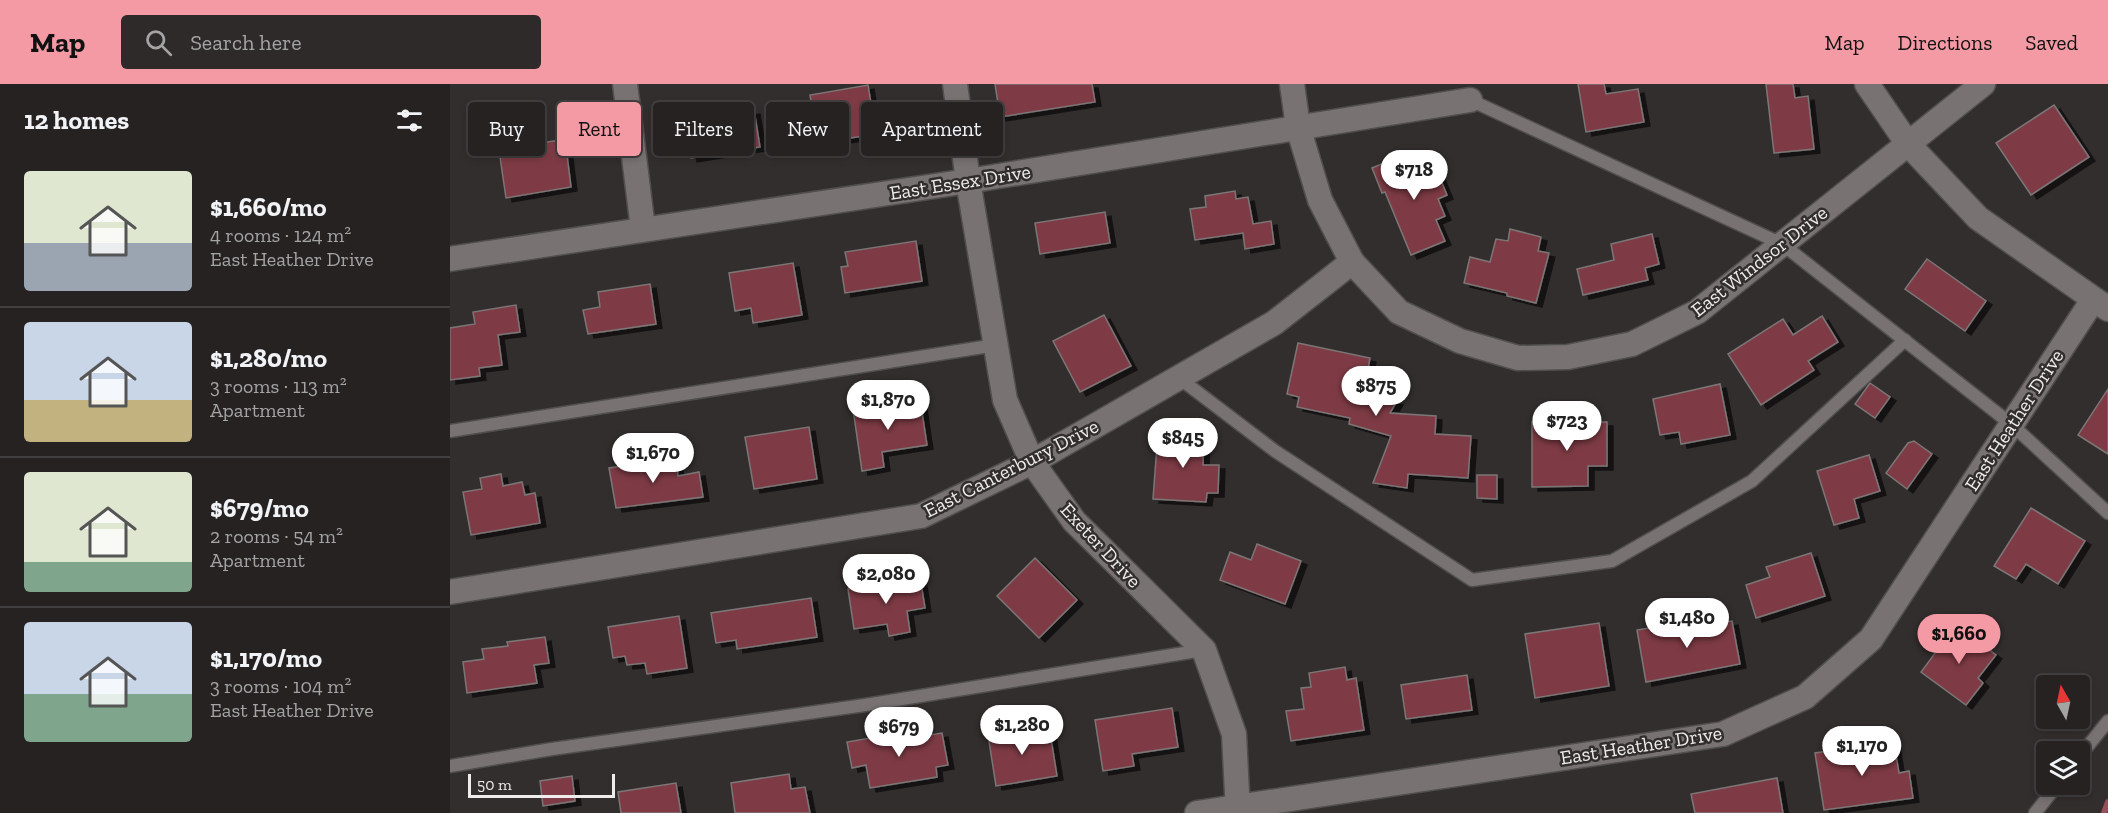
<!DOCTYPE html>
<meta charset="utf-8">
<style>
body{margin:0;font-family:"Zilla Slab",serif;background:#2e2a2a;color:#f1f3f6;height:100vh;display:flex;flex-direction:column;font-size:22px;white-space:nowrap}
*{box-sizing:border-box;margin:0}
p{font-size:20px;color:#a4a4a5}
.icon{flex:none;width:33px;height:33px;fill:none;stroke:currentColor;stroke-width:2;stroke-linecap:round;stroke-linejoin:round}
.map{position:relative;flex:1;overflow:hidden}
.side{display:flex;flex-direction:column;background:#262222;width:450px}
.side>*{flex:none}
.guide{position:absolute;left:18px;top:18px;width:570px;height:54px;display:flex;gap:12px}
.needle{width:39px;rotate:351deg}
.fabs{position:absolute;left:1586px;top:591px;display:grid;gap:12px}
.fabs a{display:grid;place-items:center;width:54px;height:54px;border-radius:6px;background:#262222;box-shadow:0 3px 9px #0003,0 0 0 2px #423f40;font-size:30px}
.scale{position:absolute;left:18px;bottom:15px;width:147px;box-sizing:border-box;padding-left:6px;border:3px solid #efecec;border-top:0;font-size:16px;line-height:21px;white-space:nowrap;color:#efecec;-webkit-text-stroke:4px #332e2e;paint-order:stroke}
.price{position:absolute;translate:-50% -51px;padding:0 14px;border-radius:21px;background:#fff;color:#222;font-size:20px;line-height:39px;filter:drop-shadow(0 2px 3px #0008)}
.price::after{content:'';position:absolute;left:50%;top:36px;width:18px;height:14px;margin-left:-9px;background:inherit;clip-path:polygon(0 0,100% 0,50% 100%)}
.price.current{background:#f49aa5;color:#111}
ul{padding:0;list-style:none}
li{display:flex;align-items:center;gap:18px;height:150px;padding:0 24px}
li+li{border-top:2px solid #423f40}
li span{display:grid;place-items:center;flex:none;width:168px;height:120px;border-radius:6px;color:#555}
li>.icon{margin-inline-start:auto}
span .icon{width:72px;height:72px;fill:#fffc;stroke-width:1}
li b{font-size:26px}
h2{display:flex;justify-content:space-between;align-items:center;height:72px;padding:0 24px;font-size:26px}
.pill{padding:0 21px;border-radius:6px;background:#262222;box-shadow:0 3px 9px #0003,0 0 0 2px #423f40;font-size:21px;line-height:54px}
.pill.current{background:#f49aa5;color:#111}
header{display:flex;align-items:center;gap:36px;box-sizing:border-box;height:84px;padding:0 30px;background:#f49aa5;color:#111}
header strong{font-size:28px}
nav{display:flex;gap:33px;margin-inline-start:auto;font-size:21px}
.search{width:420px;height:54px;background:#2e2a2a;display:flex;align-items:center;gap:15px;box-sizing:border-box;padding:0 21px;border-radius:6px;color:#a4a4a5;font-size:22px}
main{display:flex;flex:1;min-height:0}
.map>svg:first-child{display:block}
</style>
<header>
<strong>Map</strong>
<div class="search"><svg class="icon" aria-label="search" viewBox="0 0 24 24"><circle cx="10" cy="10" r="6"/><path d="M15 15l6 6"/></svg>Search here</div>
<nav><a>Map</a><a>Directions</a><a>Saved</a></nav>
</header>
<main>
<section class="side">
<h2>12 homes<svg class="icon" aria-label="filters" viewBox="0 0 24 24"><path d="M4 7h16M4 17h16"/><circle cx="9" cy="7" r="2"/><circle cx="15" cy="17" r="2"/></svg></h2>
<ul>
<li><span style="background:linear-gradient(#dfe7d0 60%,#9aa5b1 0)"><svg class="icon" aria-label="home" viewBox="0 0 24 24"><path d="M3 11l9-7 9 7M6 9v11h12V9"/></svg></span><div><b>$1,660/mo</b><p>4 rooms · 124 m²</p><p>East Heather Drive</p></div></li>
<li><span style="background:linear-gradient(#c9d6e8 65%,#c2b280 0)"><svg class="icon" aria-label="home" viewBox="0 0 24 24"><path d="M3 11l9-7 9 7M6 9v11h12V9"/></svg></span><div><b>$1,280/mo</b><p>3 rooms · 113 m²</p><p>Apartment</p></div></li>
<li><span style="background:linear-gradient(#dfe7d0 75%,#7fa58c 0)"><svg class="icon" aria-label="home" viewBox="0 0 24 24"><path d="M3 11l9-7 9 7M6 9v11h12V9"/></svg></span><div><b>$679/mo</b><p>2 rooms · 54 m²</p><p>Apartment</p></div></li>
<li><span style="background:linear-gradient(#c9d6e8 60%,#7fa58c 0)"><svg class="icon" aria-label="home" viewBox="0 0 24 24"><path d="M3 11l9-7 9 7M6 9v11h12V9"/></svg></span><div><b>$1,170/mo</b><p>3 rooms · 104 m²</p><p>East Heather Drive</p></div></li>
</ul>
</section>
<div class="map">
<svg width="1658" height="729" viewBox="0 0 1658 729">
<defs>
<filter id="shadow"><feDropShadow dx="6" dy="4" stdDeviation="0" flood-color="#0009"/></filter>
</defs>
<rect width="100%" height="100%" fill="#332e2e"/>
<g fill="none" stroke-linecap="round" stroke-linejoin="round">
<path stroke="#97505a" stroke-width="6" d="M1654,729L1658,718"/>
</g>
<g fill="#7e3a45" stroke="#7c7676" stroke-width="1.5" filter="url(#shadow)">
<path d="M545,0H642L645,18L550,33Z"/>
<path d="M1128,0H1154L1156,10L1188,5L1194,38L1136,48Z"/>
<path d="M1316,0H1343L1345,14L1358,12L1364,65L1324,69Z"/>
<path d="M418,1L426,50L368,59L360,11Z"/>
<path d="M1604,21L1639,73L1581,111L1546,59Z"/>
<path d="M304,26L310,63L241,74L235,36Z"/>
<path d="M115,55L121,103L56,114L49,66Z"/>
<path d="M956,70L962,85L983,77L997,111L988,115L995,132L986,136L995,157L961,171L935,108L932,109L922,84Z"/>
<path d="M785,107L786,115L798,113L803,140L821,137L824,160L795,165L793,149L745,156L740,125L756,123L755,112Z"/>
<path d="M655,128L660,159L590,170L585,139Z"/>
<path d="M1060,145L1091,153L1088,167L1099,169L1086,219L1057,212V209L1014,199L1020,173L1040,178L1046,155L1058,157Z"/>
<path d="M1202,150L1209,180L1195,184L1198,196L1133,211L1127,185L1164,176L1161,160Z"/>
<path d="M466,157L472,197L395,209L391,183L398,182L395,168Z"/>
<path d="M1477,175L1536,217L1515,247L1455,205Z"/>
<path d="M343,179L352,231L303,239L301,224L285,227L279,189Z"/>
<path d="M200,200L206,240L138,250L133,226L150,223L148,208Z"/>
<path d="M66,221L70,248L48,251L52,281L29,284L30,292L0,296V244L25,240L23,228Z"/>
<path d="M654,231L681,282L630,308L603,257Z"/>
<path d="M1372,232L1388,258L1358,277L1364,286L1311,321L1278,270L1333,235L1343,251Z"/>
<path d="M848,259L920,274L913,311L947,317L940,329L986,332L985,350L1021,352L1018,394L958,390L957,404L923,399L941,352L899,340L900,334L847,323L849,313L837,310Z"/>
<path d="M1420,299L1440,313L1425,334L1405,320Z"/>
<path d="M1270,300L1280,351L1231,360L1229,348L1210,351L1203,315Z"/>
<path d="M1658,305V370L1628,351Z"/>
<path d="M470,315L477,361L432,368L434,383L412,387L403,325Z"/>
<path d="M1082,338H1157V382H1138V402L1082,403Z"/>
<path d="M359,343L367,395L304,405L295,353Z"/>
<path d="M708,348L754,350L753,381H769L768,409H757L756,418L703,415Z"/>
<path d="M1464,357L1482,370L1457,405L1436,389L1458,359Z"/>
<path d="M1419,371L1430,407L1404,415L1409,434L1384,441L1367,387Z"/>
<path d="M226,374L228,392L249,388L253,413L166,424L159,384Z"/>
<path d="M51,390L53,402L72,398L75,411L85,409L90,439L21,451L13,408L32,405L30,394Z"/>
<path d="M1027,391H1047V415L1027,414Z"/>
<path d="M1581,424L1635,457L1608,500L1576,480L1566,495L1544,482Z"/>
<path d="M807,460L851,477L835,520L770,496L780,468L801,476Z"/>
<path d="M1361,469L1375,512L1306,534L1296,501L1320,493L1316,483Z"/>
<path d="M585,474L627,516L589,554L547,512Z"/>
<path d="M470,493L475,524L457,527L460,548L439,552L437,540L404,545L398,505Z"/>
<path d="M361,514L367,553L287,565L286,556L266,559L261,529Z"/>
<path d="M229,532L237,584L197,590L195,579L177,581L175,572L163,574L158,543Z"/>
<path d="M1249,535L1251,542L1282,537L1290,580L1196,598L1187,546Z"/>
<path d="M1149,539L1159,602L1085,614L1075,550Z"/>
<path d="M1506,541L1546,571L1528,594L1533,599L1516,621L1471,588Z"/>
<path d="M95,553L99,579L84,581L87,599L17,609L13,578L34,575L32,565L58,562L57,558Z"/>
<path d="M895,583L897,596L906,594L914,646L841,657L836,627L854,625L851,604L861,603L859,589Z"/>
<path d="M1017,591L1022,626L956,635L951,601Z"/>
<path d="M722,624L728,663L682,670L684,682L653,687L645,636Z"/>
<path d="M599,642L607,692L546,702L538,651Z"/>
<path d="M461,647L462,654L492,649L498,681L486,683L487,693L420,704L416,681L402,684L397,658Z"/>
<path d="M1444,659L1449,689L1459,687L1463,714L1374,726L1365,669L1393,665V667Z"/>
<path d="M339,690L341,705L355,703L360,729H285L281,699Z"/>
<path d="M122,692L125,717L93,722L90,697Z"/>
<path d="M1327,694L1333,729H1245L1241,710Z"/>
<path d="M226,699L231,729H171L168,708Z"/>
</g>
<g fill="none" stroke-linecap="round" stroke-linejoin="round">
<g stroke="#514e4e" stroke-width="15">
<g id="service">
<path d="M1020,16L1332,160L1561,340L1658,429"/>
<path d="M729,294L825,367L1022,496L1162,477L1302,397L1455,256"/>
<path d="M0,347L546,261"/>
<path d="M1629,673L1658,637"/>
<path d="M0,682L102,665L415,621L753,566"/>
<path d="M1585,729L1608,700"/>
</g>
</g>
<g stroke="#514e4e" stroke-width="27">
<g id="minor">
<path d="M175,0L193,145"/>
<path d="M505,0L518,97L555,316L582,378L624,437L754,566L784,650L788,729"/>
<path d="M842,0L848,43L870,116L902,178L949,228L1010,257L1068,274L1118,273L1182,260L1247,228L1533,0"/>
<path d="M1417,0L1458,60L1528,134L1658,225"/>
<path d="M0,175L518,97L1020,16"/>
<path d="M0,508L471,432L582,378L824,239L902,178"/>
<path d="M747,729L1273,650L1355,613L1421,555L1643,216"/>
</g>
</g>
<use href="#service" stroke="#787273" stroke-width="12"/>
<use href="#minor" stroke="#787273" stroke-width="24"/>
</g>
<g text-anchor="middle" stroke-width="5" stroke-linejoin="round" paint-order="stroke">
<g font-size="20" fill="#efecec" stroke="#332e2e">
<text transform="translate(510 98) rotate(-9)" y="7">East Essex Drive</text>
<text transform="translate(1309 177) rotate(-38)" y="7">East Windsor Drive</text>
<text transform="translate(1564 336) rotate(-57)" y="7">East Heather Drive</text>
<text transform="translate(561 384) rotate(-27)" y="7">East Canterbury Drive</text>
<text transform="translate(651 461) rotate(47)" y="7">Exeter Drive</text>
<text transform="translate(1191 661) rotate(-9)" y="7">East Heather Drive</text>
</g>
</g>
</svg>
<div class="fabs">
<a><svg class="needle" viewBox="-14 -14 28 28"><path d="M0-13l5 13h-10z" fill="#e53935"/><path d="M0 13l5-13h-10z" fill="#a4a4a5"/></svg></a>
<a><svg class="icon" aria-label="layers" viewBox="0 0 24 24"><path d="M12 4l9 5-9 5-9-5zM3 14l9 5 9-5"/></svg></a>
</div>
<div class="scale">50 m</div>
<b class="price" style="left:964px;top:117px">$718</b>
<b class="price" style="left:926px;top:333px">$875</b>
<b class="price" style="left:438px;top:347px">$1,870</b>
<b class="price" style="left:1117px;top:368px">$723</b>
<b class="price" style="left:733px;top:385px">$845</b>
<b class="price" style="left:203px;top:400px">$1,670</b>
<b class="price" style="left:436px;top:521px">$2,080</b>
<b class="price" style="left:1237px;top:565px">$1,480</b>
<b class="price current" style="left:1509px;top:581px">$1,660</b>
<b class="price" style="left:572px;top:672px">$1,280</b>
<b class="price" style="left:449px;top:674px">$679</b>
<b class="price" style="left:1412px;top:693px">$1,170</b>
<div class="guide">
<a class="pill">Buy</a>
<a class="pill current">Rent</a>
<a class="pill">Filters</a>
<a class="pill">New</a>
<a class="pill">Apartment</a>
</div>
</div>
</main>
